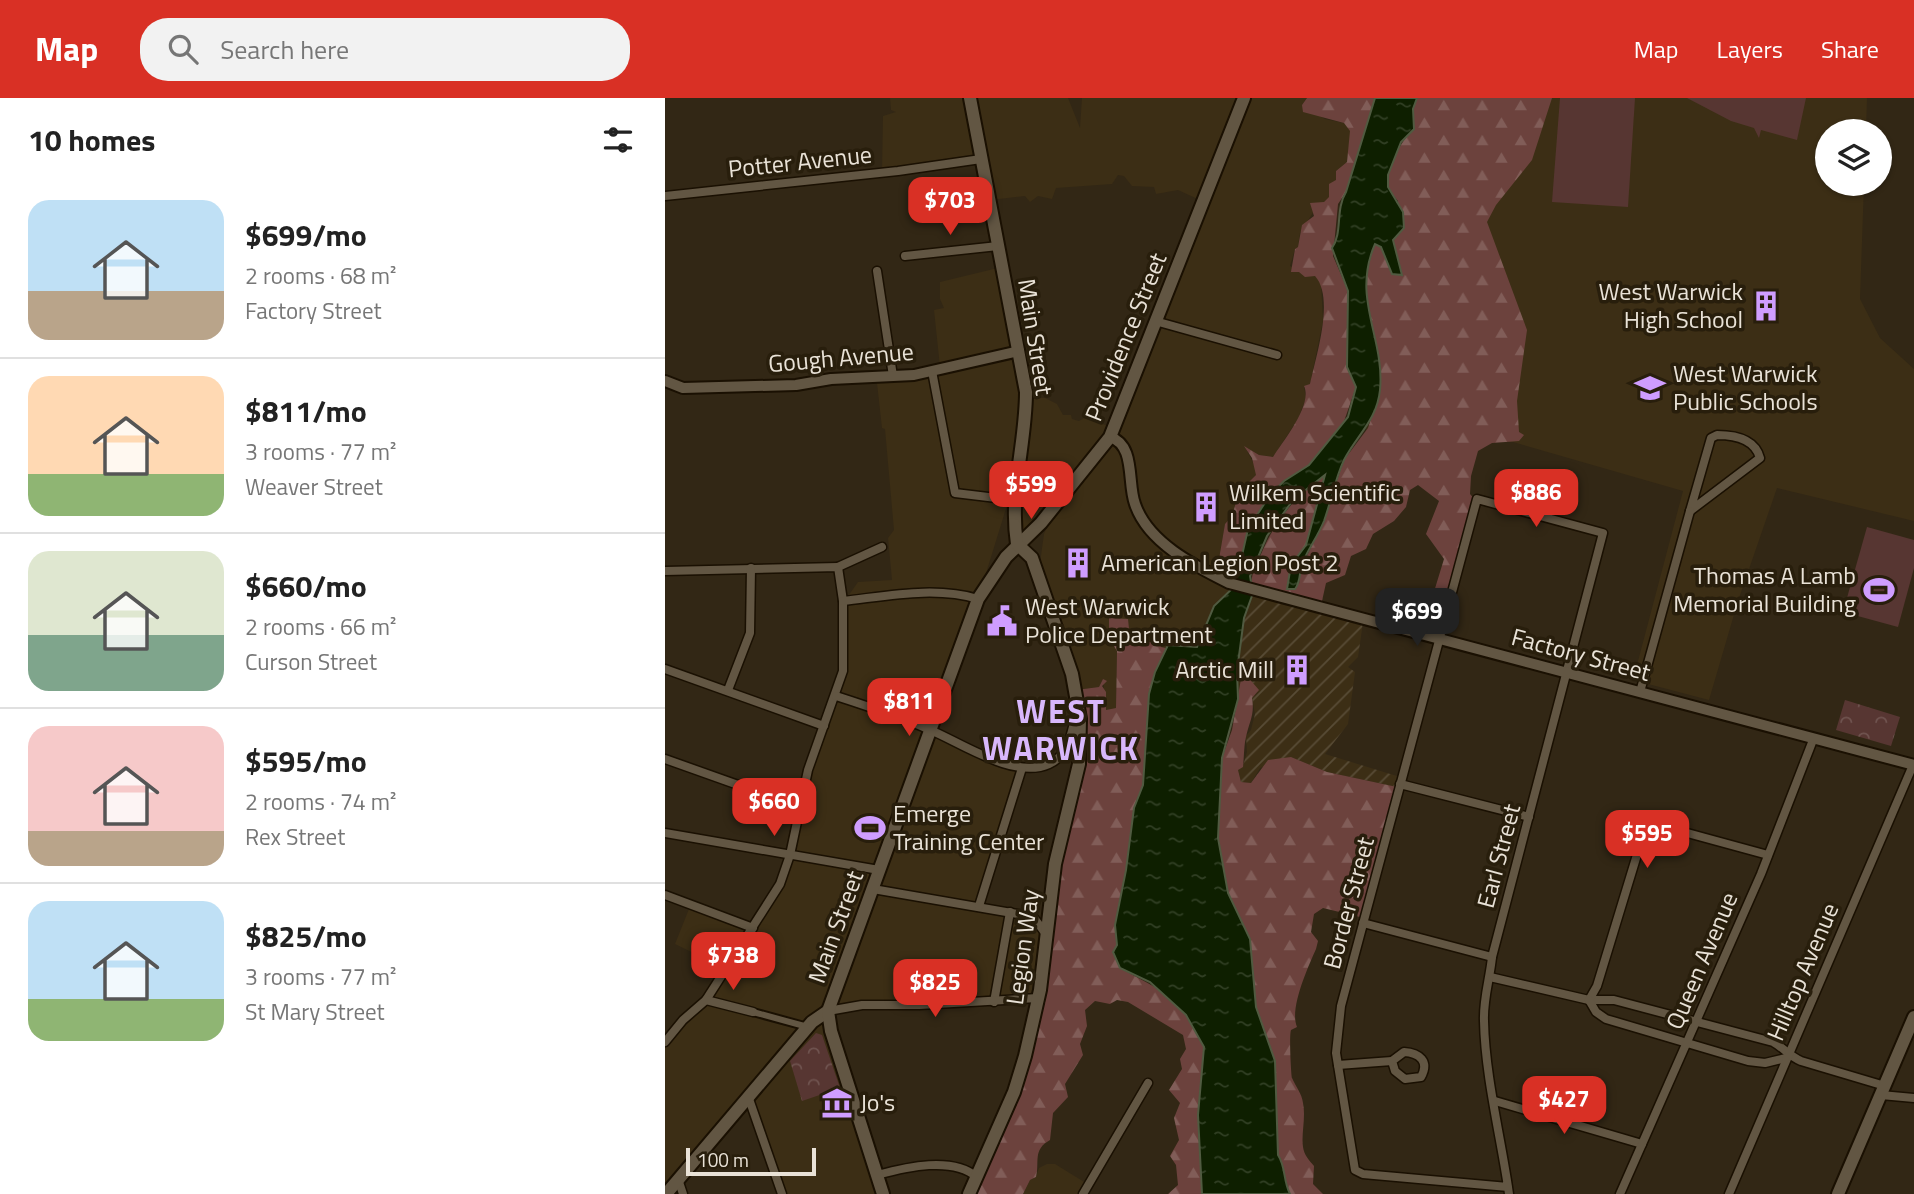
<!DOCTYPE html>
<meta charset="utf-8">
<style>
body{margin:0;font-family:"Titillium Web",sans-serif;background:#f2f2f2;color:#222;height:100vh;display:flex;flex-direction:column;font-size:26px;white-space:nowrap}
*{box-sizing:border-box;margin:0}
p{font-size:23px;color:#767676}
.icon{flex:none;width:38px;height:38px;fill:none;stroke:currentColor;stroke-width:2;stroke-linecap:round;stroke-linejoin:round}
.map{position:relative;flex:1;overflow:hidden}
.panel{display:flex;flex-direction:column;background:#fff;width:665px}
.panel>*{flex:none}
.fabs{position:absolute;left:1150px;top:21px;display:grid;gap:14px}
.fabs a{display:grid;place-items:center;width:77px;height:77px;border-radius:50%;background:#fff;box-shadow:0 2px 5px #0004;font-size:35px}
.scale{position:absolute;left:21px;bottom:18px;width:130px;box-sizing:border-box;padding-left:7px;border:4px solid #e9e2d7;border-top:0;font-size:19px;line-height:24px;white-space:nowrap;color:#e9e2d7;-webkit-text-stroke:5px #281e0c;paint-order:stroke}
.price{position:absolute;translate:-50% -60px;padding:0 16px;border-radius:14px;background:#d93025;color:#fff;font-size:23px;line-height:46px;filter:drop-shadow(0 2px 4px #0008)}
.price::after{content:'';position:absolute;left:50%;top:42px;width:21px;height:16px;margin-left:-10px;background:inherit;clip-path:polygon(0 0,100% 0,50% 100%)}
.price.on{background:#222;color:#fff}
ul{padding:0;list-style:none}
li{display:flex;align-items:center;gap:21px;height:175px;padding:0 28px}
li+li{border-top:2px solid #e0e0e0}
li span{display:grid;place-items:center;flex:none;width:196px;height:140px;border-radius:21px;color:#555}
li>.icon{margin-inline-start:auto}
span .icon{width:84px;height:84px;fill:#fffc;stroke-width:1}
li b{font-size:30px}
h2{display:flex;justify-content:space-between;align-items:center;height:84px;padding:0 28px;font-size:30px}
header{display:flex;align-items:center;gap:42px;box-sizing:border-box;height:98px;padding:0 35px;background:#d93025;color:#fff}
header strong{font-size:33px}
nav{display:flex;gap:38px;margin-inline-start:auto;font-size:24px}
.search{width:490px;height:63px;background:#f2f2f2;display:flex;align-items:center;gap:18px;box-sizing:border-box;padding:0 24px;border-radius:28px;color:#767676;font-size:26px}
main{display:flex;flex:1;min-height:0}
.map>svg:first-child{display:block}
</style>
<header>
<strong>Map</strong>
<div class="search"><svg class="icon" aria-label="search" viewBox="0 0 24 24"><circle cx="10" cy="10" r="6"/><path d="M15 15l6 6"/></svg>Search here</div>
<nav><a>Map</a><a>Layers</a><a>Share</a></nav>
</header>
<main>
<section class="panel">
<h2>10 homes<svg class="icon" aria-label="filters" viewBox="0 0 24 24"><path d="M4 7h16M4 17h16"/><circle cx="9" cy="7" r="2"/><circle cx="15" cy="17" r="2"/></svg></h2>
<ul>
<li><span style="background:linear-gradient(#bfe0f5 65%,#b9a48a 0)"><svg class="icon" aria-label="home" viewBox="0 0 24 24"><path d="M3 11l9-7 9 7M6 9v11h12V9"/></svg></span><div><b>$699/mo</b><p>2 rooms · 68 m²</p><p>Factory Street</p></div></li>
<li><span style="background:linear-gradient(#ffd9b3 70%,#8fb573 0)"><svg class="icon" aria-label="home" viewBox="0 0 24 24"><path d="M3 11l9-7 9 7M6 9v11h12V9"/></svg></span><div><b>$811/mo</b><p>3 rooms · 77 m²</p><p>Weaver Street</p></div></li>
<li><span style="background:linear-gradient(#dfe7d0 60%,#7fa58c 0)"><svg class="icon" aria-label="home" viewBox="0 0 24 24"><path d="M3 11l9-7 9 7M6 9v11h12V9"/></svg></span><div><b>$660/mo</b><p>2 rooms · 66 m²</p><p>Curson Street</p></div></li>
<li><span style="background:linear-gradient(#f6c9c9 75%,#b9a48a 0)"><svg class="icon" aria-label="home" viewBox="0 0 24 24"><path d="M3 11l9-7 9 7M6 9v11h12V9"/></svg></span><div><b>$595/mo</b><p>2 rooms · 74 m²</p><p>Rex Street</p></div></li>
<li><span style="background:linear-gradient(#bfe0f5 70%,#8fb573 0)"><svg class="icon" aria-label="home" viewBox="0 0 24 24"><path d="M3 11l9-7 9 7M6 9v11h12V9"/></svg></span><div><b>$825/mo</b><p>3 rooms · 77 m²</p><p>St Mary Street</p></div></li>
</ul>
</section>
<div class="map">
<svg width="1249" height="1096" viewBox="0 0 1249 1096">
<defs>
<pattern id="industrial-furrows" width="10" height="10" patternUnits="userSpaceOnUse" patternTransform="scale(1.75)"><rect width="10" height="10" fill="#3c2e15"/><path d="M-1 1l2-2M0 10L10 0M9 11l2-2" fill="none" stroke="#584c36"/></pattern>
<pattern id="forest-firs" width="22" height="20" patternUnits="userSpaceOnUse" patternTransform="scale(1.75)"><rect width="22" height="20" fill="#6c423d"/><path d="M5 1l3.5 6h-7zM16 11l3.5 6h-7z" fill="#815d58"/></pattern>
<pattern id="park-crowns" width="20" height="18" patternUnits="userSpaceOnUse" patternTransform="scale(1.75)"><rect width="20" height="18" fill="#573632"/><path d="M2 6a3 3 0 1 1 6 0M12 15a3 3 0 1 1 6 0" fill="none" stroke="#6f534f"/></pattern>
<pattern id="water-ripples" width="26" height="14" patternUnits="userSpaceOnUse" patternTransform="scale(1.75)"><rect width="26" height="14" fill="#0e1f00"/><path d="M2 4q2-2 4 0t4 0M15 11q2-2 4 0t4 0" fill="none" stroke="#313f24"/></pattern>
</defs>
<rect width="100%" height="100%" fill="#322715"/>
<g fill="#3c2e15">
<path d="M225,0H403L415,30L417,0H642L637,7L660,21L679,25L686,33L682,64L671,73L672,82L665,99L649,113L635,135L633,149L630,151L625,168L650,178L656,184L658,223L645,286L639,289L641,300L633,321L608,359L594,357L580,349L592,372L591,377L574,394L567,418L560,426L554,461L544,479L567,490L549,508L532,549L503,547L501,550L496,549L495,544H472L465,540L449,546L452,553L451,610L441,612L438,581L434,589L411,592L374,472L379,436L386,421L357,438L346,404H343L318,485L265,634L354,668L316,807L366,818L378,830L373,898L209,909L163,908L219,1096H118L85,1003L0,1096V944L39,903L59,870L10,846L26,806L89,829L113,789L142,674L178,575L179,504L193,484L227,482L223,440L229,432L220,331L217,330L212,285L275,269L269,212L279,210L275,201V184L337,169L361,299L380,300L392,306L398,317H406L407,321L414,323L421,319L445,329L537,103L513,92L491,96L489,89L467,88L459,78L453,77L447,86L391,90L387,101L373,98L365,104L360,98L325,102L317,62L217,74L218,18L231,14L226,12Z"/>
<path d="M763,0H1202L1201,33H1162V86H1199L1195,201L1215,240L1249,271V423L1112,390L1073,503L1044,602L968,582L1018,393L848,344L699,343Z"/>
<path d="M382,1066H390L424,1087L419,1096H358L365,1082L371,1079L374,1070Z"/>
</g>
<path fill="url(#industrial-furrows)" d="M588,495L698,524L693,559L683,569L690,574L683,626L660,656L735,679L732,689L662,674L626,659L595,670L586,685L576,684L573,672L578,668L582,654L581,638L586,632L590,616L587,600L593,594L573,596L572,573L579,520Z"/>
<g fill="url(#forest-firs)">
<path d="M642,0H710L681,94L673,106L668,158L683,193L682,269L691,289L677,329L644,367L619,383L605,397L583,431L570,488L543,479L554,461L560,426L567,418L574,394L591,377L587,360L579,348L594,357L608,359C618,343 648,307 639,288L645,286C651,258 670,200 650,178L640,179L634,174H626L630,151L633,149L637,127L649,118L645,105L659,104L664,99V86L671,82V73L682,64L685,33L679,25L638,14L637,7Z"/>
<path d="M752,0H887L867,62L831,107L822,124L862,232L852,303L854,334L859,337L854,343L827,345L813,353L806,378L805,396L810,402L783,510L772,507L768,497L779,461L761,436L774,403L753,387L745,392L741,409L729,423L708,436L701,451L686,458L680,477L661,485L655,512L587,491C585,476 591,468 597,454C612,419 630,401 658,376L660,385L641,447L626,467L634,486L636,470L657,427L679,362L703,330L715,293L714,260L700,202L701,171L710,146L716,149L727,176L735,166L728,153L733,103C730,99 724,94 723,89C719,73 737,41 749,31L748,11Z"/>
<path d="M444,520L463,521L465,541L472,544H495L496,549L501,550L484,596L478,687L469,710L461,772L450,827L455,870L499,894L521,917L539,949L533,1017L537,1096H503L513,1087L511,1067L505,1058L514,1042L509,1020L515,1005L504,992L517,971L515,961L521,951L518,937L463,904L452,902L445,906L430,903L420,912L422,928L415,946L418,957L400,986L403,999L388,1015L385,1042C367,1052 375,1064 371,1079L365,1082L358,1096H304L348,998L381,843L415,666L411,592L434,589L438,581L442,583L437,588L441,594V612L451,610L452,553L444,540Z"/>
<path d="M581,577L594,592L587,600C590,617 584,624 581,639C579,646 579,661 578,669L573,672L576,684L586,685L603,662L626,659L662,674L732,689L699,820L658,810L649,816L646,834L653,843L651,851C643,869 624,911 632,929L626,932C624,937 626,976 627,980C631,989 637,996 638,1005C641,1020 636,1036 638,1049C639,1057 644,1062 649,1068L648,1086L658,1096H625C618,1083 621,1069 613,1057L610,963L591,909L585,841L563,795L553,740L557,660L567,632L576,581Z"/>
</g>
<g fill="url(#park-crowns)">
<path d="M1180,602L1235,619L1226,648L1171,632Z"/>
<path d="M151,935L157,937L175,990L137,1003L125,963Z"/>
</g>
<g fill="#573632">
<path d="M895,0H970L963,109L887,104Z"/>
<path d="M1022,0H1141L1132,42L1096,32L1094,40L1089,30L1066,23Z"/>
<path d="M1202,429L1249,442V470L1233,529L1178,514Z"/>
</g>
<path fill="url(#water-ripples)" stroke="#505a40" stroke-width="2" d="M710,0H752L748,11L749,31L736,44L723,77V89L738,114L739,130L728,142L737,177L727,176L716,149L710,146C686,201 720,239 715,292C712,322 692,337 679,362C670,381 666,404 659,423C653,438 643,451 637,466C634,475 636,483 630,491H622L626,467L641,447L660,377L628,402L602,438L585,478L588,495L579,520L572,573L573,601L557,660L553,740L563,795L585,841L591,909L610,963L613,1057C621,1069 618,1083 625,1096H537L533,1017L539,949L521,917L485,884L455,870L448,854L452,847L450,827L461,772L469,710L478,687L484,596L490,574L503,547L532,549L549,508L570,488L583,431L605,397L619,383L644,367L683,319L691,289L682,269L683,193L667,150C678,134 670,112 681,94Z"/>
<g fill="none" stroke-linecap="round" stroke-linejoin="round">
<g stroke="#1a1002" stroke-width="10">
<path id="pedestrian" d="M88,914L143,929"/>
</g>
<g stroke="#1a1002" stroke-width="11">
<g id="minor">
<path d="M0,98L233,73L316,61"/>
<path d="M240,158L333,148"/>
<path d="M212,173L228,278"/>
<path d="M490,223L612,257"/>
<path d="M267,273L290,395L348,402"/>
<path d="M1052,337C1069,337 1090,341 1095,360L1025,413L1046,340Z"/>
<path d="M173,469L217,449"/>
<path d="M0,473L173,469L178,503V573L143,672L125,757L115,786L41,902L18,922L0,944"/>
<path d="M178,503C223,498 270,488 313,501"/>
<path d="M0,571L159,628"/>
<path d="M63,592L85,535L86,470"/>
<path d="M975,594L1025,413"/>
<path d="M171,598C202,608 233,618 263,631C295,644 349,682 384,666C403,658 407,634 411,616"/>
<path d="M0,661L135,709"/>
<path d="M735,686L864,719"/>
<path d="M0,735L214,772"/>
<path d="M208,791L353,816L369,820L381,836"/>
<path d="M0,797L88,830"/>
<path d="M314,808L357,670"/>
<path d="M698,825L827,859"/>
<path d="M825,879L924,902H949L1108,944C1119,950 1124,958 1136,963L1220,988"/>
<path d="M41,902L88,914"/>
<path d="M924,902L932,888L982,724L1103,757"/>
<path d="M924,902L931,914L941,921L1083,963L1100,965L1121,960"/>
<path d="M329,904L345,814"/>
<path d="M163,913L197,907H254L373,900"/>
<path d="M739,954C754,955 765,963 756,979L740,981L730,973L727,963Z"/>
<path d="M673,967L727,963"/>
<path d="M1216,997L1249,1000"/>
<path d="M83,998L117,1096"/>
<path d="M830,1003L977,1046"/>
<path d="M212,1077C242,1069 287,1058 312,1079"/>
<path d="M13,1081L18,1096"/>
<path d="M843,1089L698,1076L690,1072L671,955L676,908L812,401L938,435L827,859C825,880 818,901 819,923C820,976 835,1036 843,1089L844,1096"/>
<path d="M418,1096L483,985"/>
<path d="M955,1096L1096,776L1148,642"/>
<path d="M1064,1096L1248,667"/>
</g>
</g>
<g stroke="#1a1002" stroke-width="14">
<g id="tertiary">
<path d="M0,283L18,290L131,287L166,281L249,277L354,253"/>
<path d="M445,339C471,347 462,385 470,406C483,445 530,468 564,485L1249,667"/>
</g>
</g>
<g stroke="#1a1002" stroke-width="16">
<g id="secondary">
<path d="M1,1096L147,924L163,913"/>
<path d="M218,1096L166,933L163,913L313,501L341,459L376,425L445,339L579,0"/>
<path d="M304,1096L349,994L360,958L375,892L390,766L414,666L415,621L407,576L367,460L352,446C344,394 361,346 361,294L305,0"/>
<path d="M1173,1096L1249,919"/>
</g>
</g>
<use href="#pedestrian" stroke="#625643" stroke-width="6"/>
<use href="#minor" stroke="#625643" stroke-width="8"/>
<use href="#tertiary" stroke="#625643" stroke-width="10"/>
<use href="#secondary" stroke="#625643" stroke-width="12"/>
</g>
<defs>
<g id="building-bare" transform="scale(2.415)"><path d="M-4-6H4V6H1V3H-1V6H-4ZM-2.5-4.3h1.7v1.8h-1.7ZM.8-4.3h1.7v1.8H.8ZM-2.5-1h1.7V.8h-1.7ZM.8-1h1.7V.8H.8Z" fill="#cf9dff" stroke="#281e0c" stroke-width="2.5" paint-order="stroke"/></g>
<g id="school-bare" transform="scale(2.415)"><path d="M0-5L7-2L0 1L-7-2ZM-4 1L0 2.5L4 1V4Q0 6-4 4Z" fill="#cf9dff" stroke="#281e0c" stroke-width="2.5" paint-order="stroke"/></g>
<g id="stadium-bare" transform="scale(2.415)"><path d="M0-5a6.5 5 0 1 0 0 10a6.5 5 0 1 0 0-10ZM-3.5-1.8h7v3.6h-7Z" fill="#cf9dff" stroke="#281e0c" stroke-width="2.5" paint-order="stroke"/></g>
<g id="civic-bare" transform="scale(2.415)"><path d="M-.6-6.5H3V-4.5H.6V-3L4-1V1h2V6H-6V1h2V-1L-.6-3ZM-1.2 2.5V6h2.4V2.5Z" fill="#cf9dff" stroke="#281e0c" stroke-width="2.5" paint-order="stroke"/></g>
<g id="museum-bare" transform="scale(2.415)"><path d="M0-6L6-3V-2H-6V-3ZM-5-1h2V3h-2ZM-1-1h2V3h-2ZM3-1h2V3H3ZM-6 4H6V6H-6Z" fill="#cf9dff" stroke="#281e0c" stroke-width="2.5" paint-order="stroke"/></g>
</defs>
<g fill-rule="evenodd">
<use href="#building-bare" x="1101" y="208"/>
<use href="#school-bare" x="985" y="290"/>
<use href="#building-bare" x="541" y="409"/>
<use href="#building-bare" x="413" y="465"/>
<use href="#stadium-bare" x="1214" y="492"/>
<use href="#civic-bare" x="337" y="523"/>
<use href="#building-bare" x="632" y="572"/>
<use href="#stadium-bare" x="205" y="730"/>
<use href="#museum-bare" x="172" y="1005"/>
</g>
<g text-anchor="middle" stroke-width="7" stroke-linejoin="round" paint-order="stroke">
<g font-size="24" fill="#e9e2d7" stroke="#281e0c">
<text transform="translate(135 64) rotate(-6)" y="8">Potter Avenue</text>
<text transform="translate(370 239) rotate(81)" y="8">Main Street</text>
<text transform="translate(461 239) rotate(-68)" y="8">Providence Street</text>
<text transform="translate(176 260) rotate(-5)" y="8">Gough Avenue</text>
<text transform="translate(916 557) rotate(15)" y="8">Factory Street</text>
<text transform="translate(834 758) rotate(-75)" y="8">Earl Street</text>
<text transform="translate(684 805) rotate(-75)" y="8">Border Street</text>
<text transform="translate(171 829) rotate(-70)" y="8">Main Street</text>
<text transform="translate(358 849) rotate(-82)" y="8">Legion Way</text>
<text transform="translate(1037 863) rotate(-67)" y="8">Queen Avenue</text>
<text transform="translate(1138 874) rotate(-67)" y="8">Hilltop Avenue</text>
</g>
<g font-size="24" fill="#e9e2d7" stroke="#281e0c" text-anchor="start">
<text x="1078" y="202" text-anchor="end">West Warwick<tspan x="1078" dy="28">High School</tspan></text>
<text x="1008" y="284">West Warwick<tspan x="1008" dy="28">Public Schools</tspan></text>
<text x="564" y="403">Wilkem Scientific<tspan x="564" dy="28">Limited</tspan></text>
<text x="436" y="473">American Legion Post 2</text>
<text x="1191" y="486" text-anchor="end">Thomas A Lamb<tspan x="1191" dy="28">Memorial Building</tspan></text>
<text x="360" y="517">West Warwick<tspan x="360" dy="28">Police Department</tspan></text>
<text x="609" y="580" text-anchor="end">Arctic Mill</text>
<text x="228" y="724">Emerge<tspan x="228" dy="28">Training Center</tspan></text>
<text x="195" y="1013">Jo's</text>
</g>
<g font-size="32" font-weight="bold" letter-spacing="2" fill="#d8b7fb" stroke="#281e0c">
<text x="396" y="625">WEST<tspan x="396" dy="37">WARWICK</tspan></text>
</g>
</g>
</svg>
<div class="fabs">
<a><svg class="icon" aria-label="layers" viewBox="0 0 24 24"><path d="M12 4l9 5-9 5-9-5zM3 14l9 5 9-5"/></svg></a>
</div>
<div class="scale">100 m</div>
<b class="price" style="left:285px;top:139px">$703</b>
<b class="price" style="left:366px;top:423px">$599</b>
<b class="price" style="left:871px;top:431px">$886</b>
<b class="price on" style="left:752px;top:550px">$699</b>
<b class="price" style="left:244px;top:640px">$811</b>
<b class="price" style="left:109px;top:740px">$660</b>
<b class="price" style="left:982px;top:772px">$595</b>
<b class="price" style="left:68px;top:894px">$738</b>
<b class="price" style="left:270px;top:921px">$825</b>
<b class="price" style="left:899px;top:1038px">$427</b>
</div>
</main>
